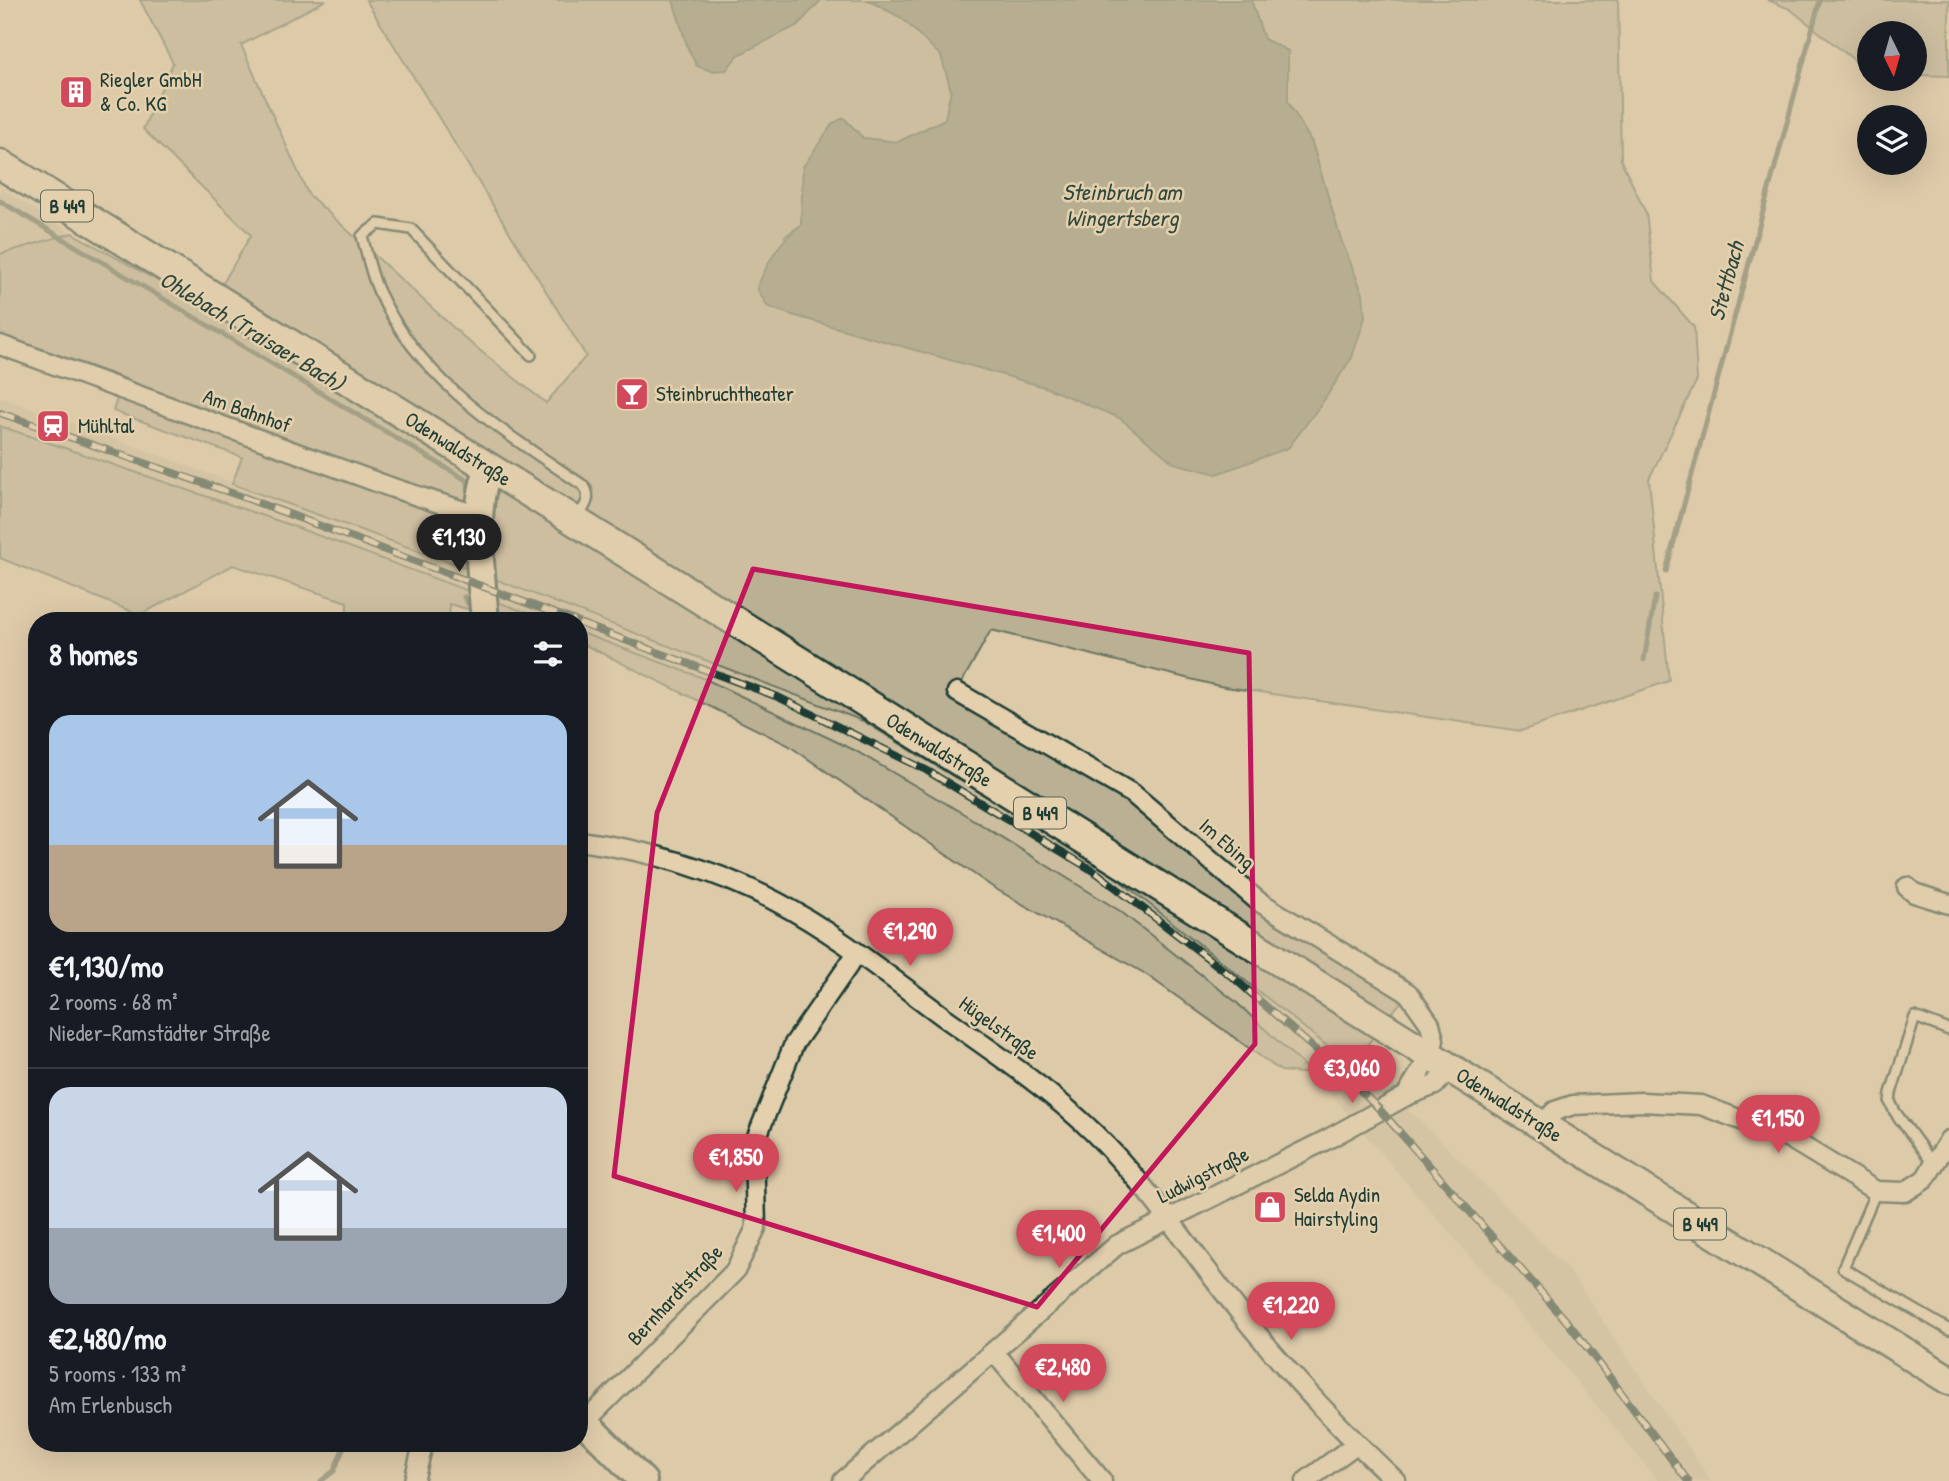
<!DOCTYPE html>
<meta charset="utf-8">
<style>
body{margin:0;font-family:"Patrick Hand",sans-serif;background:#20242c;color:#f1f3f6;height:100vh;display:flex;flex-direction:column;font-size:26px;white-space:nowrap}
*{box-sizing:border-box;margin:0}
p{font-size:23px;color:#9ea1a6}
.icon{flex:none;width:38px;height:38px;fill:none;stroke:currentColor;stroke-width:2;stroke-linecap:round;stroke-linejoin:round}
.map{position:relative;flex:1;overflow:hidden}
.panel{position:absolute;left:28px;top:612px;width:560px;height:840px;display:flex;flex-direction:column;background:#171b24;border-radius:28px;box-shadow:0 7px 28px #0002}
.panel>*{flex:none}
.needle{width:46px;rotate:175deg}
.controls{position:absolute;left:1857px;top:21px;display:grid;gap:14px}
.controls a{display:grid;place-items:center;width:70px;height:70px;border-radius:50%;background:#171b24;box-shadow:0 7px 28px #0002;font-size:35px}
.price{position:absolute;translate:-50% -60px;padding:0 16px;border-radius:24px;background:#d1495b;color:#fff;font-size:23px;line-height:46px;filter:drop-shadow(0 2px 4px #0008)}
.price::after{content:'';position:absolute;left:50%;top:42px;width:21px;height:16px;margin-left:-10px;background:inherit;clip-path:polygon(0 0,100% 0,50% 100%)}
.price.selected{background:#222;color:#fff}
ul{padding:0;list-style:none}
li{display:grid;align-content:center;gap:14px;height:371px;padding:0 21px}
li+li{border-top:2px solid #363941}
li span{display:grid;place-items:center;height:217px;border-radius:21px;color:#555}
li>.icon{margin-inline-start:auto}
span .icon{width:126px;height:126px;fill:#fffc;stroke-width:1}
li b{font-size:30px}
h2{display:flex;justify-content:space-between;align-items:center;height:84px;padding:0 21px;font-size:30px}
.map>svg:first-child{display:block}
</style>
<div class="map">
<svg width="1949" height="1481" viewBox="0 0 1949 1481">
<rect width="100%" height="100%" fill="#ddcaa9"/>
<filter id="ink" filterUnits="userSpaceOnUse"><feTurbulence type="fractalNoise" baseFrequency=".0143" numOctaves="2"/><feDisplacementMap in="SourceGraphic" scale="14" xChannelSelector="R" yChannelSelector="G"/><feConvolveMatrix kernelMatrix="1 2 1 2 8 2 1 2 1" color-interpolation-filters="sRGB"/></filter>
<g filter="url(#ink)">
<g fill="#cbbd9e">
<path d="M0,188L72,233L0,254Z"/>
<path d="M0,397L461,566L863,721L1109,872L1419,1119L1568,1269L1711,1481H1658L1559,1360L1313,1074L1236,1002L1120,911L964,814L854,750L703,678L579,632V621H549L290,525L0,426Z"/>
</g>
<g fill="#bab094" stroke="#6c7664" stroke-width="2">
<path d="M140,0H326L241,45L308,194L468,341L546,403L586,356L366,0H673L688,48L697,66L726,70L738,55L798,25L821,0H868L902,18L942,56L951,90L945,119L898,142L863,138L844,118L803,167L801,225L785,236L789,314L1045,387L1120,418L1174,463L1288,448L1322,403L1352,357L1363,294L1341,240L1312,143L1288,102V51L1264,39L1251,0H1618L1621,160L1646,213L1654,281L1694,327L1697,380L1649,479L1669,681L1521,731L1219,686L991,630L957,691L1133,794L1258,901L1408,993L1351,1065L1109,872L863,721L461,566L232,484L242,457L113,411L124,378L0,334V254L72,233L208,309L251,235L143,129L173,63Z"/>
<path d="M1768,0H1949V76L1915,75L1914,33H1869V72L1790,9Z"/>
<path d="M0,426L290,525L549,621H512L449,604L450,621H347V602L233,565L140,615L0,558Z"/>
<path d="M579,632L703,678L854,750L964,814L1120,911L1236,1002L1313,1074L1281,1071L1144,973L994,888L788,745L579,642Z"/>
</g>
<g fill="#8b8d76" stroke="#606d5c" stroke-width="2">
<path d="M673,0H821L798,25L738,55L726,70L711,71L697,66L688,48Z"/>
<path d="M868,0H1251L1264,39L1288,51V102L1312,143L1341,240L1363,294L1365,318L1352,357L1322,403L1288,448L1217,474L1174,463L1120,418L1045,387L789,314L767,306L757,288C768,262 778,242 801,225L803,167L833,123L844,118L863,138L898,142L945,119L951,90L941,56L902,18Z"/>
</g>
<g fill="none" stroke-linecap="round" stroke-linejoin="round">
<g stroke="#606d5c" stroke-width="5">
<path d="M0,201L468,481L469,499"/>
<path d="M1666,571L1820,0"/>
<path d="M464,597L474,612"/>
<path d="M1644,660L1655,597"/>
<path d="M321,1481L334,1471L345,1444"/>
</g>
<g stroke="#1f3d34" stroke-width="14">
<g id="lane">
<path d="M531,355L411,229L378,224L362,236C367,254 371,275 379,292C423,385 503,431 584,486C592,498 585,506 578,517"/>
<path d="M1934,1165L1895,1112L1890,1102L1891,1093L1915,1017L1949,1030"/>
<path d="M1876,1191L1843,1268L1949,1330"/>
</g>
</g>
<g stroke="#1f3d34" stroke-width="23">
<g id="street">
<path d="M0,345L393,488L479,516"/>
<path d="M957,692L1133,794L1258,901L1408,993L1430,1024L1434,1040L1430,1056L1406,1096"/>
<path d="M579,841C647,850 716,870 777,902C836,933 891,978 944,1017C995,1053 1047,1088 1092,1131C1154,1191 1199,1264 1254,1330C1297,1383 1346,1434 1396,1481"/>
<path d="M1907,887L1914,893L1949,904"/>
<path d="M1541,1125L1555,1111L1573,1105L1642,1102L1701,1105L1789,1138L1876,1191L1905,1192L1925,1179L1949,1140"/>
<path d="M994,1352L1102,1481"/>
<path d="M584,1423L735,1271L756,1228L754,1144L794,1044L857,953"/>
<path d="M414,1481L423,1444"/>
<path d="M843,1481L1117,1245L1328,1139L1406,1096L1435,1085L1450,1068"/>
<path d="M1306,1481L1356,1444"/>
</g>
</g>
<g stroke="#1f3d34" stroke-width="32">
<g id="secondary">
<path d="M485,621C482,579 471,507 489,469"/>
<path d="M579,1417L643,1481"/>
</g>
</g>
<g stroke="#1f3d34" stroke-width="33">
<path id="primary" d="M0,164L575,521L1949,1380"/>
</g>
<use href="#lane" stroke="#e5d0ae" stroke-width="9"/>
<use href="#street" stroke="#e5d0ae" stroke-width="18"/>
<use href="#secondary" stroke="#e5d0ae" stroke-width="26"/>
<use href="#primary" stroke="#e5d0ae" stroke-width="28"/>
<g stroke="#1f3d34" stroke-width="8">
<g id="rail">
<path d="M0,413L243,497L575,621"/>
<path d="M579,623L778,697L926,770L1097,873L1235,979L1353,1083L1381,1111L1570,1325L1688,1481"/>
</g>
</g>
<use href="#rail" stroke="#e5d0ae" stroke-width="5" stroke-dasharray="16" stroke-linecap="butt"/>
</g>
</g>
<path d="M0 0H1949V1481H0ZM753,569L1249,653L1255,1044L1037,1307L614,1176L657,813Z" fill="#ddcaa9" fill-opacity=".55" fill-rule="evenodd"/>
<path fill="none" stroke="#c2185b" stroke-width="5" stroke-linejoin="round" d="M753,569L1249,653L1255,1044L1037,1307L614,1176L657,813Z"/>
<defs>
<g id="building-square" transform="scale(1.75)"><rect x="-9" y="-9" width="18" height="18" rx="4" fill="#d1495b" stroke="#e5d0ae"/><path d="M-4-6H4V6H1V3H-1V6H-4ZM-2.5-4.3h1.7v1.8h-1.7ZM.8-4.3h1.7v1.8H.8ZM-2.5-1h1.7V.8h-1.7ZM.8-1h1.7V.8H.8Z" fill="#fff"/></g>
<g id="bar-square" transform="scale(1.75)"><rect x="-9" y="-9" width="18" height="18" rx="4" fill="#d1495b" stroke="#e5d0ae"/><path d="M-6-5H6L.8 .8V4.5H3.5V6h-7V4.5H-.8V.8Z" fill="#fff"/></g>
<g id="station-square" transform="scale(1.75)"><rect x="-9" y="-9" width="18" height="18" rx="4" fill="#d1495b" stroke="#e5d0ae"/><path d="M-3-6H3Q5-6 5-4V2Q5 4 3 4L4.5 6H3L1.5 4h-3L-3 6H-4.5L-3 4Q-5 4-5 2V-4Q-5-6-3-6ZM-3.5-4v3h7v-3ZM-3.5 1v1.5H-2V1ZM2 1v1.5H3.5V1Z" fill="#fff"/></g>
<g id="shop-square" transform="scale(1.75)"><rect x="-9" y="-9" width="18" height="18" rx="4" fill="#d1495b" stroke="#e5d0ae"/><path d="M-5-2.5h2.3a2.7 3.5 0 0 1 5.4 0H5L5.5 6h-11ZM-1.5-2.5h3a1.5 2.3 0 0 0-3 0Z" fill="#fff"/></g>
</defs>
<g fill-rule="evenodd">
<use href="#building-square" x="76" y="92"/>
<use href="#bar-square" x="632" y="394"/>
<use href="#station-square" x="53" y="426"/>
<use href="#shop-square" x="1270" y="1207"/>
</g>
<g text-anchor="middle" stroke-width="5" stroke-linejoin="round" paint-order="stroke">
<g fill="#e5d0ae" stroke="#5a6959" stroke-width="2">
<rect x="41" y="190.5" width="52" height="31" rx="5"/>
<rect x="1014" y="797.5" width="52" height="31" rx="5"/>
<rect x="1674" y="1208.5" width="52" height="31" rx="5"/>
</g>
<g font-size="19" font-weight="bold" fill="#1f3d34">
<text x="67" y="213">B 449</text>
<text x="1040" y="820">B 449</text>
<text x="1700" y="1231">B 449</text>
</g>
<g font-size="21" fill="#1f3d34" stroke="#e5d0ae" text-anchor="start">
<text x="100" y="87">Riegler GmbH<tspan x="100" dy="24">&amp; Co. KG</tspan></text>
<text x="656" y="401">Steinbruchtheater</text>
<text x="78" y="433">Mühltal</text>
<text x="1294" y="1202">Selda Aydin<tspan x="1294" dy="24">Hairstyling</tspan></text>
</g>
<g font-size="21" fill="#1f3d34" stroke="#e5d0ae">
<text transform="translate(247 411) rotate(20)" y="7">Am Bahnhof</text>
<text transform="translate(458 449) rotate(32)" y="7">Odenwaldstraße</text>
<text transform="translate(939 750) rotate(32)" y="7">Odenwaldstraße</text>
<text transform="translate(1227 844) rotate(41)" y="7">Im Ebing</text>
<text transform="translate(999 1028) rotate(36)" y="7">Hügelstraße</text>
<text transform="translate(1509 1105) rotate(32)" y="7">Odenwaldstraße</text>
<text transform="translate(1203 1175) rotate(-27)" y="7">Ludwigstraße</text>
<text transform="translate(675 1295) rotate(-47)" y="7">Bernhardtstraße</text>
</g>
<g font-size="23" font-style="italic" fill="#2f493e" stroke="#e5d0ae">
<text x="1122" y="200">Steinbruch am<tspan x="1122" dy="26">Wingertsberg</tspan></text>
<text transform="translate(1726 281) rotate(-75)" y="8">Stettbach</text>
<text transform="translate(252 331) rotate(31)" y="8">Ohlebach (Traisaer Bach)</text>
</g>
</g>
</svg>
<div class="controls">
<a><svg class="needle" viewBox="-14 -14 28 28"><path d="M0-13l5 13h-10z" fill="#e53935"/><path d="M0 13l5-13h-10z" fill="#9ea1a6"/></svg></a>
<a><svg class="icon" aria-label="layers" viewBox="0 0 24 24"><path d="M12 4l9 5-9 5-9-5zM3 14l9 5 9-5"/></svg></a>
</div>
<b class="price selected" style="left:459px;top:574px">€1,130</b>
<b class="price" style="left:910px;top:968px">€1,290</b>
<b class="price" style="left:1352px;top:1105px">€3,060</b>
<b class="price" style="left:1778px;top:1155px">€1,150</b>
<b class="price" style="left:736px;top:1194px">€1,850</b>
<b class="price" style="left:1059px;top:1270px">€1,400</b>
<b class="price" style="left:1291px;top:1342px">€1,220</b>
<b class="price" style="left:1063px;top:1404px">€2,480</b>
<section class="panel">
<h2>8 homes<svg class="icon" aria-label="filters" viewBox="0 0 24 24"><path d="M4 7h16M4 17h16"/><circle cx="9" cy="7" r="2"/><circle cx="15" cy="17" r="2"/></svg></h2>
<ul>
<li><span style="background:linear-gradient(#a9c7e8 60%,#b9a48a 0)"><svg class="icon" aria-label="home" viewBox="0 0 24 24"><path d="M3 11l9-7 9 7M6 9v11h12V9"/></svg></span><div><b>€1,130/mo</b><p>2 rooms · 68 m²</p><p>Nieder-Ramstädter Straße</p></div></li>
<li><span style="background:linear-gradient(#c9d6e8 65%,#9aa5b1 0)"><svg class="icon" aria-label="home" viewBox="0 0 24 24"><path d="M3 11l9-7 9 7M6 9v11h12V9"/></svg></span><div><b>€2,480/mo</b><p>5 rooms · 133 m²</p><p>Am Erlenbusch</p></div></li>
</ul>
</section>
</div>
